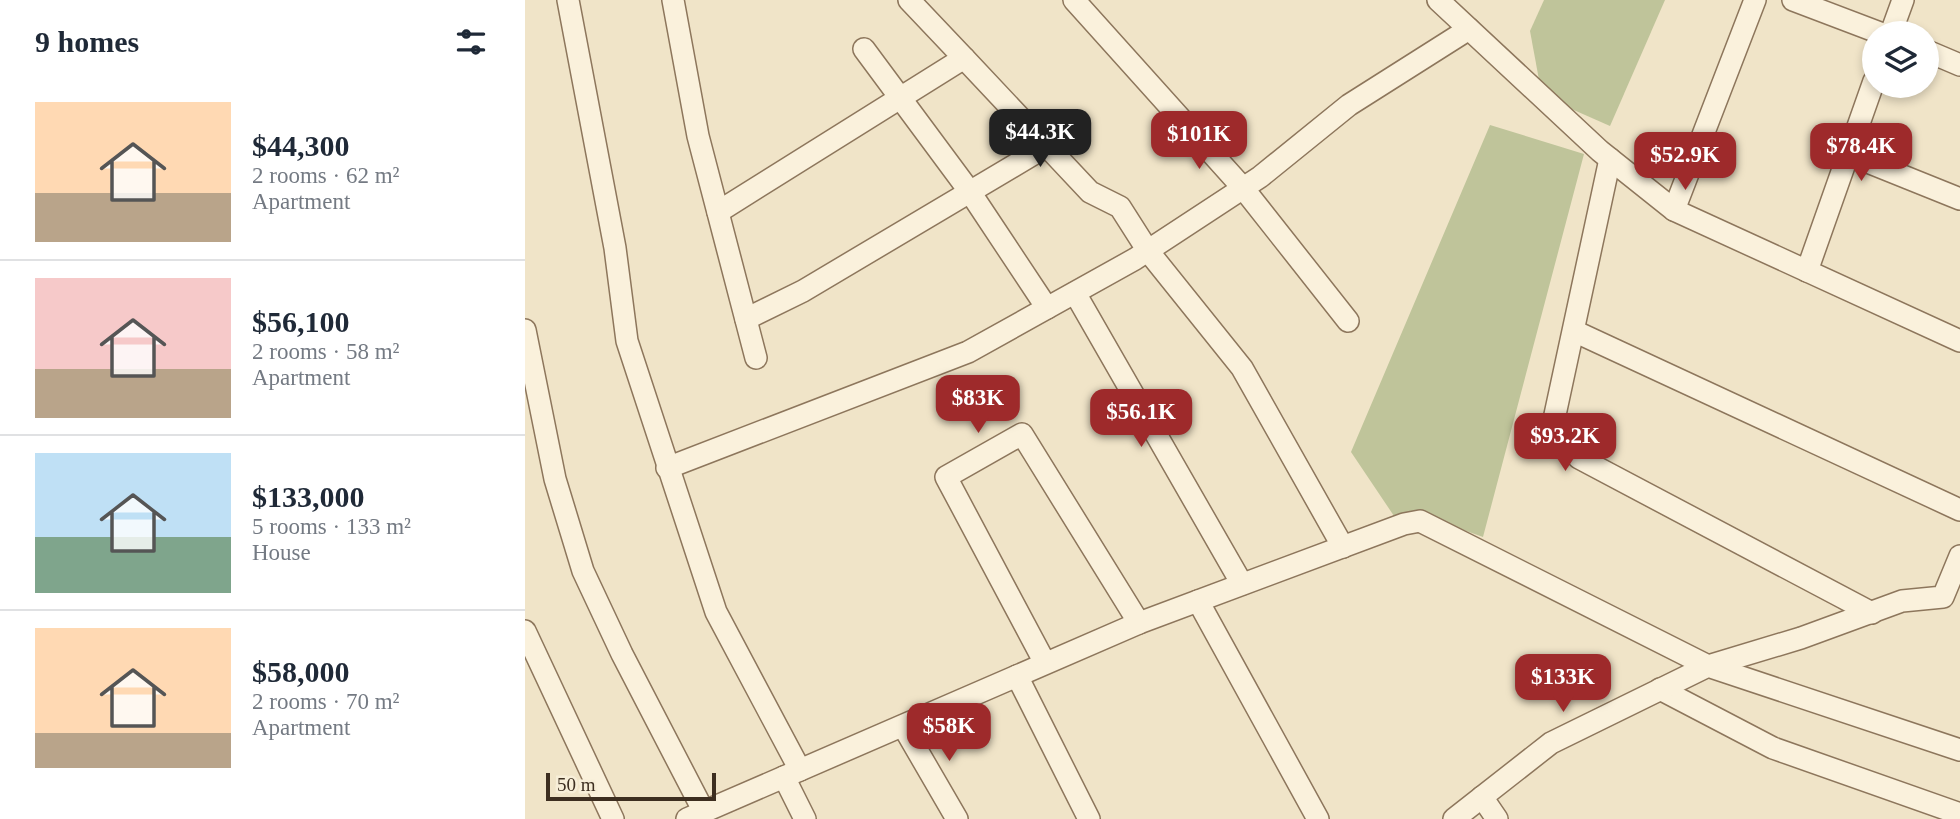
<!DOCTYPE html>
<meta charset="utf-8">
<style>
body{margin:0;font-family:Georgia,serif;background:#f2f2f3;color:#1f2937;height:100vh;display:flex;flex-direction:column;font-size:26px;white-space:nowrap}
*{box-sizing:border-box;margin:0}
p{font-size:23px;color:#747a83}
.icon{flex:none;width:38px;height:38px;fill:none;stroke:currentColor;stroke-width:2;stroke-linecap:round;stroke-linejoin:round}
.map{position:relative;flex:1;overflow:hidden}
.details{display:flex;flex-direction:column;background:#fff;width:525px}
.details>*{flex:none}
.controls{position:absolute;left:1337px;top:21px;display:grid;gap:14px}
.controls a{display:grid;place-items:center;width:77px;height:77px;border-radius:50%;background:#fff;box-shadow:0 4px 10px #0003;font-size:35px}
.scale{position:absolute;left:21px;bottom:18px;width:170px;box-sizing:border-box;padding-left:7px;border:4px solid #3d2e20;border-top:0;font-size:19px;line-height:24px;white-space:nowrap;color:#3d2e20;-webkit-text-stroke:5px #f7eed8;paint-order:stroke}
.price{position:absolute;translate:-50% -60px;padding:0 16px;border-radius:14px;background:#9e2a2b;color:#fff;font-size:23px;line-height:46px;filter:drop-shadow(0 2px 4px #0008)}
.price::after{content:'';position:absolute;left:50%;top:42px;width:21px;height:16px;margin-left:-10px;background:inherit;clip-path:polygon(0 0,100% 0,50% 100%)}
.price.active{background:#222;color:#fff}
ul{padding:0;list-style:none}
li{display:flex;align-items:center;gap:21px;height:175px;padding:0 35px}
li+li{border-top:2px solid #e0e1e3}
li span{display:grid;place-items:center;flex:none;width:196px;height:140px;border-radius:0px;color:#555}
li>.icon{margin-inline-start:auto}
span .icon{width:84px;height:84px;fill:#fffc;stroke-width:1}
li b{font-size:30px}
h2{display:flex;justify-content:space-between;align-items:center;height:84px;padding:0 35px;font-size:30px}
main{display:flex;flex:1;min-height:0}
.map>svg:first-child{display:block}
</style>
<main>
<section class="details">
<h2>9 homes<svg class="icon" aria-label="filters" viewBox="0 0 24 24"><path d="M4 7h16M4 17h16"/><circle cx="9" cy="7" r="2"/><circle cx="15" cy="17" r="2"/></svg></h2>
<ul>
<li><span style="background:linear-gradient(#ffd9b3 65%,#b9a48a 0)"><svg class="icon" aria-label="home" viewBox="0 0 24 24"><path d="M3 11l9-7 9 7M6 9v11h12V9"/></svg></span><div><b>$44,300</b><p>2 rooms · 62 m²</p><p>Apartment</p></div></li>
<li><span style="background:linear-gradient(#f6c9c9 65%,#b9a48a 0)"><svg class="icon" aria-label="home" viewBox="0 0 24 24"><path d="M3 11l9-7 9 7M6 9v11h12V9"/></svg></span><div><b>$56,100</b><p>2 rooms · 58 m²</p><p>Apartment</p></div></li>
<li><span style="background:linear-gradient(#bfe0f5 60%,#7fa58c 0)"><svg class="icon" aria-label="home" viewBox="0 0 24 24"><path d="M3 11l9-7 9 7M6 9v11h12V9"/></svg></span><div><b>$133,000</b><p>5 rooms · 133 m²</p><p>House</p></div></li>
<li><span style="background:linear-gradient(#ffd9b3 75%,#b9a48a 0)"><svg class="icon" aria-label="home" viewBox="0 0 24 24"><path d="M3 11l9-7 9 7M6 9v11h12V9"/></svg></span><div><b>$58,000</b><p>2 rooms · 70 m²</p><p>Apartment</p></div></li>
</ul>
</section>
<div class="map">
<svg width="1435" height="819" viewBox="0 0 1435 819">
<rect width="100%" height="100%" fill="#f0e4c8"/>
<g fill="#bfc49a">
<path d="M1019,0H1140L1085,126L1017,96L1005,31Z"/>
<path d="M965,125L1059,154L958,537L897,515L869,516L826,452Z"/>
</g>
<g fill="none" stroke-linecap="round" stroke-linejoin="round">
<g stroke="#8d765c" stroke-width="24">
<g id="street">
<path d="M43,0L90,248L102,341L191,612L275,770"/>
<path d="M148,0L173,136L231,358"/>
<path d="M549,0L718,188L823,321"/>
<path d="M913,0L1075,151L1149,210L1435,341"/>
<path d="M1268,0L1355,33"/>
<path d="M1366,33L1378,0"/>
<path d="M339,49L445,192L522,308"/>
<path d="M1402,51L1435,65"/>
<path d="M439,58L565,192L595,207L623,251L717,368L818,547"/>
<path d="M1323,154L1435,199"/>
<path d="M1085,159L1028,424L1032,435L1054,458L1347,613"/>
<path d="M1149,210L1230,0"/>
<path d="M193,212L439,58L384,0"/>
<path d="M1282,271L1349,81"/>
<path d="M550,293L717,584"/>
<path d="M221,319L278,291L522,146"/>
<path d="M0,330L30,479L58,571L97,654L179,812"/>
<path d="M1049,331L1435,510"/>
<path d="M142,468L443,352L610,259L735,177L824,105L944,29"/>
<path d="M673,601L793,819"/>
<path d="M0,631L88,819"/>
<path d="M520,663L421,477L497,434L614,623"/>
<path d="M492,676L564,819"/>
<path d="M1135,689L1248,748L1435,814"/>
<path d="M378,726L432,819"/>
<path d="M259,777L280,819"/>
<path d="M957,797L972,819"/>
<path d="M162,819L614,623L879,524L895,521L1183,666L1276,638L1377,601L1418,597L1435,556"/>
<path d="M929,819L1026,743L1183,666L1435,750"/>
</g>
</g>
<use href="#street" stroke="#faf1dc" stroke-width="21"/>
</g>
</svg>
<div class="controls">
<a><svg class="icon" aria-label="layers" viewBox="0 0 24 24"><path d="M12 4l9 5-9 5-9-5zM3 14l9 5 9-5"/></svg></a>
</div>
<div class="scale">50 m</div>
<b class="price active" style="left:515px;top:169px">$44.3K</b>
<b class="price" style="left:674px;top:171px">$101K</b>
<b class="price" style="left:1336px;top:183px">$78.4K</b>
<b class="price" style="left:1160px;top:192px">$52.9K</b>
<b class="price" style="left:453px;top:435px">$83K</b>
<b class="price" style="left:616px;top:449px">$56.1K</b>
<b class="price" style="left:1040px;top:473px">$93.2K</b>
<b class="price" style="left:1038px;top:714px">$133K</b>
<b class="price" style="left:424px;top:763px">$58K</b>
</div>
</main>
